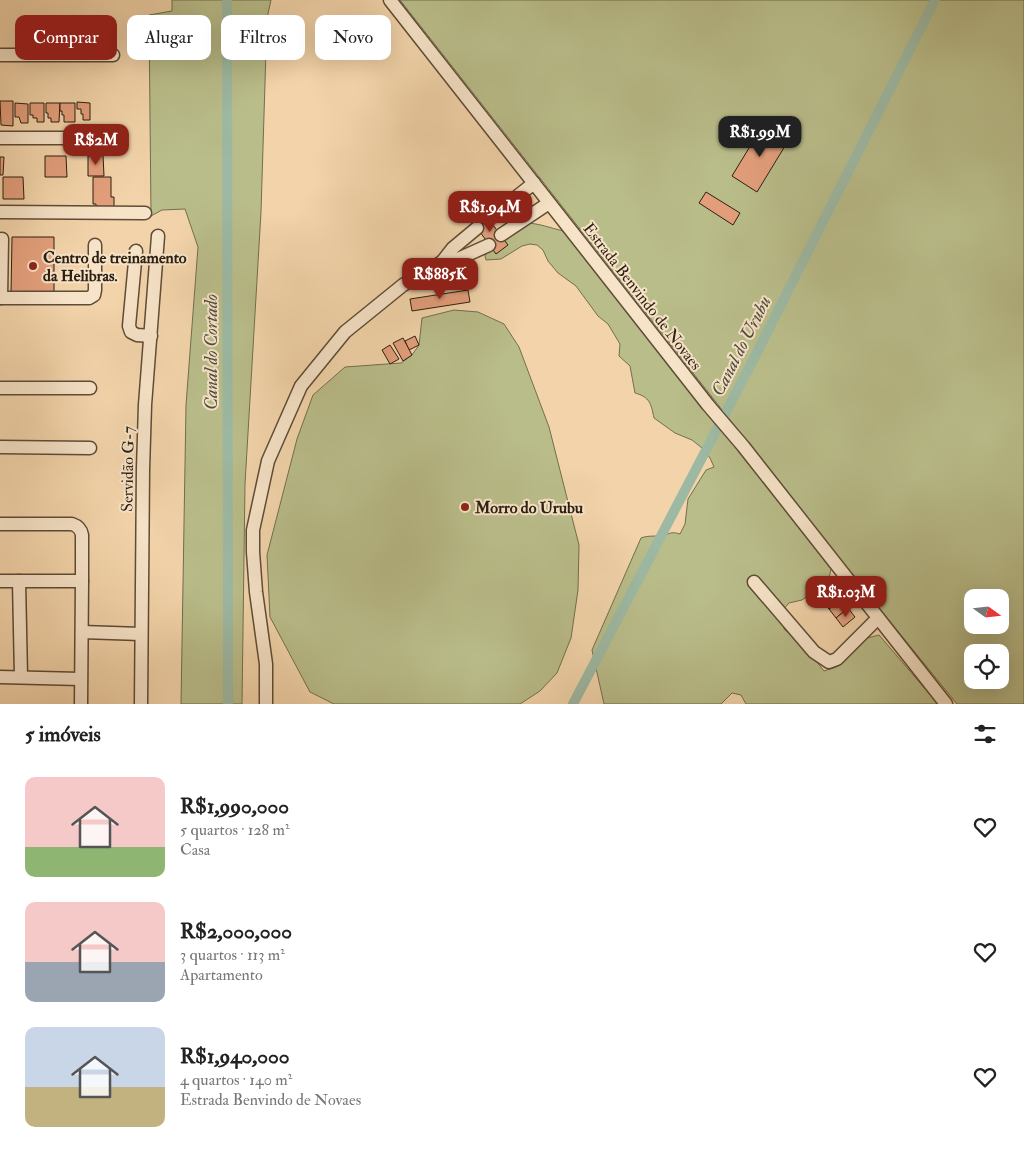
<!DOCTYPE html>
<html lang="pt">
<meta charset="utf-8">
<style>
body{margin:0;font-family:"IM FELL Double Pica",serif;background:#f2f2f2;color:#222;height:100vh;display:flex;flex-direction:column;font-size:19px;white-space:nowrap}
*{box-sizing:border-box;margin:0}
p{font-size:16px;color:#767676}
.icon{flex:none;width:28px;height:28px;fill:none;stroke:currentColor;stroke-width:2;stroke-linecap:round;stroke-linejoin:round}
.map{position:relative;height:704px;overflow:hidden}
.sheet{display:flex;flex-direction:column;background:#fff;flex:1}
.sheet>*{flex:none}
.banner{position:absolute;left:15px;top:15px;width:500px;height:45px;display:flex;gap:10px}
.needle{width:32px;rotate:105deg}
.controls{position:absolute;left:964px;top:589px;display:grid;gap:10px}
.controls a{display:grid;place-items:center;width:45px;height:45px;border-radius:10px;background:#fff;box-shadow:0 5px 20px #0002;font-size:25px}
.price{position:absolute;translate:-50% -42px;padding:0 11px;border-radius:10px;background:#8f2418;color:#fff;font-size:16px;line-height:32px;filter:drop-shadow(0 1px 2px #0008)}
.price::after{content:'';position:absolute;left:50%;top:30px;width:15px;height:11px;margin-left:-8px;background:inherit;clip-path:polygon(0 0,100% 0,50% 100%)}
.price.active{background:#222;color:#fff}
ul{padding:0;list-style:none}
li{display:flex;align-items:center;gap:15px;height:125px;padding:0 25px}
li span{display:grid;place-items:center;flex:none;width:140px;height:100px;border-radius:10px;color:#555}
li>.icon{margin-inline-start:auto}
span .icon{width:60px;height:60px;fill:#fffc;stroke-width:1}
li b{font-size:21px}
h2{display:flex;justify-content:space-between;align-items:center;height:60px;padding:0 25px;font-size:21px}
.tag{padding:0 18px;border-radius:10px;background:#fff;box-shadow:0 5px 20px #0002;font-size:18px;line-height:45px}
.tag.active{background:#8f2418;color:#fff}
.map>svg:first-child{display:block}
</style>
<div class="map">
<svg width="1024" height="704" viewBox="0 0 1024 704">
<rect width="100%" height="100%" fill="#f3d4aa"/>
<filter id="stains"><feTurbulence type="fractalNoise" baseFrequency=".004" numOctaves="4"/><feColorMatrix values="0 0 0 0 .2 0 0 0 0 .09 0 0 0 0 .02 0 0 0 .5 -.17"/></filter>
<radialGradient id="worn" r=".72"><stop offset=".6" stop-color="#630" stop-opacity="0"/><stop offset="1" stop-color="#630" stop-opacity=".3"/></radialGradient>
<g fill="#b9bd8a" stroke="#726e4e" fill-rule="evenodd">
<path d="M172,0H271L267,18L261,212L245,484L242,704H181L186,405L198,247L185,209L162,210L151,216L149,15L172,11Z"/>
<path d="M400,0H1024V704H957L840,560ZM972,598H1000V625H972ZM972,652H1000V680H972Z"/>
<path d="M524,223C540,223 549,228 564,231C652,345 743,455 831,569L827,588L812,593L802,600L789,603L782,611L784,629L805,647L824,671L836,667L851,651L867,638L879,635L938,704H746L741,695L732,693L721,704H604L592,650L641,538C649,535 655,537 663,535C671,534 670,531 680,534L685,524L688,499L706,470L714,467L710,458L702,448L692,440L675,433L654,418C651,404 650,397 635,393L630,366L619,356L620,344L608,324L598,316L576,286L558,273L548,261L543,250L537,245L530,244L522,246L501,259L486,260L485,256L488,251Z"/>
<path d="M454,310L478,312L504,324L519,347L549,427L579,545L578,590L571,638L557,673L540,691L520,704H334L310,692L270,617L267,555L297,439L313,395L345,367L401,363L412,355L419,345L422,318Z"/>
</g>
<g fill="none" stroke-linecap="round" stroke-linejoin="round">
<g stroke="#9db9a3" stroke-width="10">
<path d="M227,0L228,704"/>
<path d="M573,704L749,368L935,0"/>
</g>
</g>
<g fill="#e49f7c" stroke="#2b1f11">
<path d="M0,101H13V126L1,125Z"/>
<path d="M77,102L90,103V120H83V114H81V109H77Z"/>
<path d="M15,103L28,104V123H21L19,117H15Z"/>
<path d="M30,103H44V122H37V118H33V115H30Z"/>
<path d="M46,103H60L59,122H51V118H48V113H46Z"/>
<path d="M60,103H75V122H64V115H62V111H60Z"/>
<path d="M763,125L788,141L757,192L732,176Z"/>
<path d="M103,155L104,176H88V156Z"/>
<path d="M45,156H66L67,177H45Z"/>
<path d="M0,157H4L3,175H0Z"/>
<path d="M3,177H23L24,199H3Z"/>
<path d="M93,177H111V197H114V209L96,210V204H93Z"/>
<path d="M706,192L740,213L733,225L699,203Z"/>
<path d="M484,213L508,245L496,254L472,221Z"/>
<path d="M12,237H54V294H11Z"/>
<path d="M468,290L470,302L412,311L410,299Z"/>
<path d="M415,336L419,345L409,350L405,341Z"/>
<path d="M403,338L412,355L403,361L393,343Z"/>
<path d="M390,345L399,359L390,364L382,350Z"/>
<path d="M836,590L842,600L829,609L822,600Z"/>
<path d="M842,600L848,608L836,618L829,609Z"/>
<path d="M848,608L855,617L843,627L836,618Z"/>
</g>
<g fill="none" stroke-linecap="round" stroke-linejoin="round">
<g stroke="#5d4c37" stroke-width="15">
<g id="minor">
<path d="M390,0L708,405L743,446L946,704"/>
<path d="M0,55H113"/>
<path d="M0,138H113"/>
<path d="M0,212L145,213"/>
<path d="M489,219L534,183"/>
<path d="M501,235L549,203"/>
<path d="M136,251L129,326L131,332L137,335L151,336"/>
<path d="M442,262L453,248L477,228"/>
<path d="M0,298H89L94,295L95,290V245"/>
<path d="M1,298L2,239"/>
<path d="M0,388H90"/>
<path d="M0,447L90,448"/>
<path d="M0,524H72C78,526 81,529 82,535V581"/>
<path d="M0,581H82L81,704"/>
<path d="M19,581L21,677"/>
<path d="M754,582L814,652L829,662L837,659L878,618"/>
<path d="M82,632L141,634"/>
<path d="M0,677L80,679"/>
<path d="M141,704L143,469L145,405L158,236"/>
<path d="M266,704V664L256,592L253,552V530L268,461L301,386L345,332L403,285L442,262L458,259L489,245"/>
</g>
</g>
<use href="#minor" stroke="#f7e3c8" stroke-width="12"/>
</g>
<g fill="#8f2418" stroke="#f7e3c8" stroke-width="2">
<circle cx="33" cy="266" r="5"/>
<circle cx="465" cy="507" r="5"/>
</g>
<g text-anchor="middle" stroke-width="4" stroke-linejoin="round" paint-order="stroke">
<g font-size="16" font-weight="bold" fill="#2b1f11" stroke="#f7e3c8" text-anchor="start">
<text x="43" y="263">Centro de treinamento<tspan x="43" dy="18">da Helibras.</tspan></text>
<text x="475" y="513">Morro do Urubu</text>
</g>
<g font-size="16" fill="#2b1f11" stroke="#f7e3c8">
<text transform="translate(643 296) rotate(52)" y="6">Estrada Benvindo de Novaes</text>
<text transform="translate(127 469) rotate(-89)" y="6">Servidão G-7</text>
</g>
<g font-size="18" font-style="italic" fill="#4d4d3d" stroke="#f7e3c8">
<text transform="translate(741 346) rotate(-63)" y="6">Canal do Urubu</text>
<text transform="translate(211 352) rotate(-90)" y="6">Canal do Cortado</text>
</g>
</g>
<rect width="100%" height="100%" filter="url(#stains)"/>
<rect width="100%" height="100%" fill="url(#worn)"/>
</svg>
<div class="controls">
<a><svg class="needle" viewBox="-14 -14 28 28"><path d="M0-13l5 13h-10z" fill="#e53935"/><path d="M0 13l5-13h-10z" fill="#767676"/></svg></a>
<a><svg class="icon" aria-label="locate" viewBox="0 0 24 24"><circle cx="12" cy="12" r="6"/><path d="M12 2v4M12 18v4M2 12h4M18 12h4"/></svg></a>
</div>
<b class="price active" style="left:760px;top:158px">R$1.99M</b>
<b class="price" style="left:96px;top:166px">R$2M</b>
<b class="price" style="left:490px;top:233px">R$1.94M</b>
<b class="price" style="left:440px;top:300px">R$885K</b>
<b class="price" style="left:846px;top:618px">R$1.03M</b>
<div class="banner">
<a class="tag active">Comprar</a>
<a class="tag">Alugar</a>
<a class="tag">Filtros</a>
<a class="tag">Novo</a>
</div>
</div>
<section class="sheet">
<h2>5 imóveis<svg class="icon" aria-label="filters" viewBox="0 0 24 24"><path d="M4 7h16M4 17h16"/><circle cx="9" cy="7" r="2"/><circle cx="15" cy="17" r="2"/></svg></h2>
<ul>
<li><span style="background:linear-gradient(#f6c9c9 70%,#8fb573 0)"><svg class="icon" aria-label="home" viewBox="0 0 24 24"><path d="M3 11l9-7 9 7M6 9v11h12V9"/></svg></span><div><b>R$1,990,000</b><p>5 quartos · 128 m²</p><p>Casa</p></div><svg class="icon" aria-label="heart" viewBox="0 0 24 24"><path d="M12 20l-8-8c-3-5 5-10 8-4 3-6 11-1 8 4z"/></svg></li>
<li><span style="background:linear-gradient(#f6c9c9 60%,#9aa5b1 0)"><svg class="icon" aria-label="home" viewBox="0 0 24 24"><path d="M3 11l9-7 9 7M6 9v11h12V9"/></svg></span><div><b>R$2,000,000</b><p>3 quartos · 113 m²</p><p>Apartamento</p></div><svg class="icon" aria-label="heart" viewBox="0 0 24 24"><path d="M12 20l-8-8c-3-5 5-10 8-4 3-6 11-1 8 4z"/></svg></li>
<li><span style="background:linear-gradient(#c9d6e8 60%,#c2b280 0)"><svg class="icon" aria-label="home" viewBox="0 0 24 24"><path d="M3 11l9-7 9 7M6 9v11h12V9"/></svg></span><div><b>R$1,940,000</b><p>4 quartos · 140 m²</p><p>Estrada Benvindo de Novaes</p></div><svg class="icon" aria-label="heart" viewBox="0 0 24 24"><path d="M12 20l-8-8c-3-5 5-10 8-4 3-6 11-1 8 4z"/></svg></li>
</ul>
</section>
